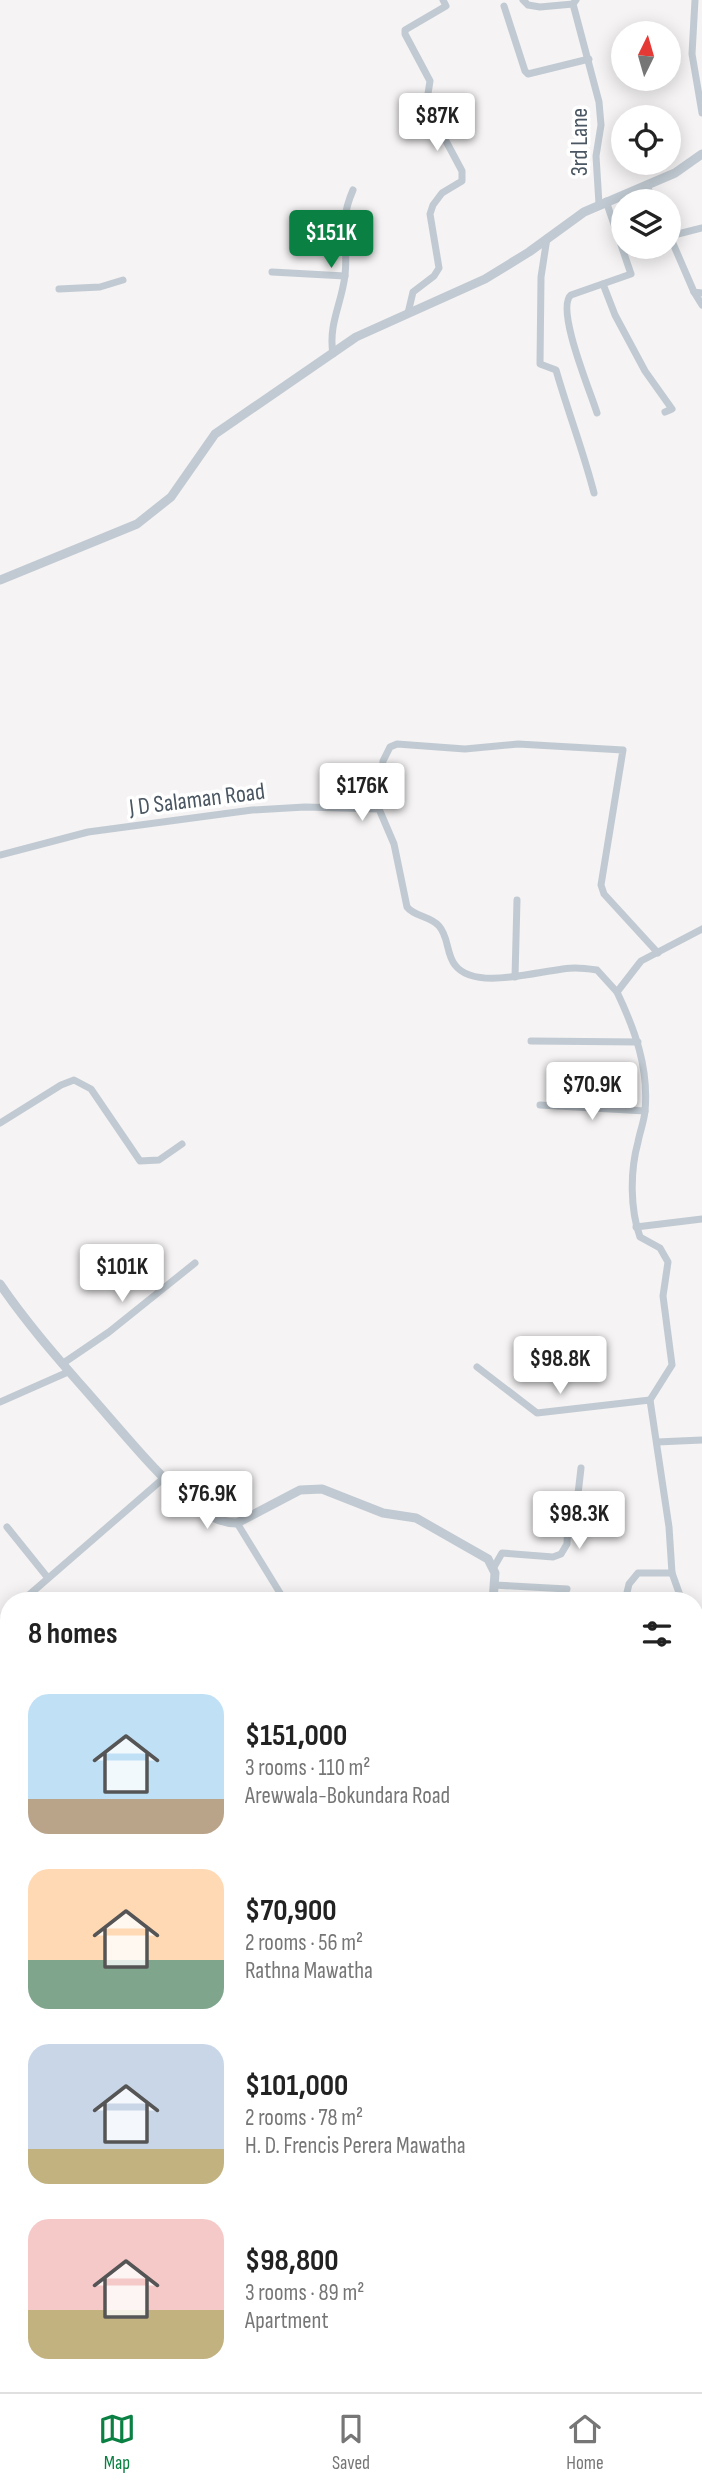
<!DOCTYPE html>
<meta charset="utf-8">
<style>
body{margin:0;font-family:"Sofia Sans Condensed",sans-serif;background:#f2f2f2;color:#222;height:100vh;display:flex;flex-direction:column;font-size:26px;white-space:nowrap}
*{box-sizing:border-box;margin:0}
p{font-size:23px;color:#767676}
.icon{flex:none;width:38px;height:38px;fill:none;stroke:currentColor;stroke-width:2;stroke-linecap:round;stroke-linejoin:round}
.map{position:relative;flex:1;overflow:hidden}
.sheet{position:absolute;left:0px;top:1592px;width:704px;height:800px;display:flex;flex-direction:column;background:#fff;border-radius:28px 28px 0 0;box-shadow:0 4px 18px #0003}
.sheet>*{flex:none}
.needle{width:46px;rotate:5deg}
.buttons{position:absolute;left:611px;top:21px;display:grid;gap:14px}
.buttons a{display:grid;place-items:center;width:70px;height:70px;border-radius:50%;background:#fff;box-shadow:0 4px 18px #0003;font-size:35px}
.price{position:absolute;translate:-50% -60px;padding:0 16px;border-radius:7px;background:#fff;color:#222;font-size:23px;line-height:46px;filter:drop-shadow(0 2px 4px #0008)}
.price::after{content:'';position:absolute;left:50%;top:42px;width:21px;height:16px;margin-left:-10px;background:inherit;clip-path:polygon(0 0,100% 0,50% 100%)}
.price.current{background:#0b8043;color:#fff}
ul{padding:0;list-style:none}
li{display:flex;align-items:center;gap:21px;height:175px;padding:0 28px}
li span{display:grid;place-items:center;flex:none;width:196px;height:140px;border-radius:21px;color:#555}
li>.icon{margin-inline-start:auto}
span .icon{width:84px;height:84px;fill:#fffc;stroke-width:1}
li b{font-size:30px}
h2{display:flex;justify-content:space-between;align-items:center;height:84px;padding:0 28px;font-size:30px}
.dock{display:flex;justify-content:space-around;align-items:center;height:98px;border-top:2px solid #e0e0e0;background:#fff;font-size:19px;color:#767676}
.dock a{display:grid;justify-items:center;gap:4px}
.dock .current{color:#0b8043}
.map>svg:first-child{display:block}
</style>
<div class="map">
<svg width="702" height="2392" viewBox="0 0 702 2392">
<rect width="100%" height="100%" fill="#f5f3f3"/>
<g fill="none" stroke-linecap="round" stroke-linejoin="round">
<g stroke="#c1cad2" stroke-width="7">
<path d="M523,0L528,5L540,7L573,4"/>
<path d="M576,0L573,4L599,102L601,125L596,156L599,204"/>
<path d="M695,0L692,54L702,113"/>
<path d="M504,6L525,71L528,74L589,59"/>
<path d="M647,186L654,201"/>
<path d="M668,232L694,292L702,293"/>
<path d="M670,236L702,228"/>
<path d="M547,238L541,277L540,364L556,370C568,412 583,450 594,493"/>
<path d="M272,272L345,276"/>
<path d="M603,284L615,315L645,371L672,409L665,412"/>
<path d="M59,289L100,287L123,280"/>
<path d="M694,292L702,305"/>
<path d="M408,313L413,292L434,276L439,268L430,214L433,205L442,193L462,181V171L431,113L427,100L430,81L405,34V30L446,6L443,0"/>
<path d="M333,354C328,324 342,303 345,275C349,239 337,227 353,190"/>
<path d="M597,413C591,393 555,308 571,295L631,274L606,201"/>
<path d="M379,809L383,761L390,747L397,744L465,749L518,744L623,750L601,885L604,894L658,953"/>
<path d="M0,855L88,832L252,810L305,807L379,809L394,844L407,907C415,917 430,916 439,926C449,937 446,954 455,965C476,993 546,968 575,968C583,968 590,969 597,970L617,992"/>
<path d="M515,977L517,900"/>
<path d="M531,1041L638,1042"/>
<path d="M540,1105L645,1111"/>
<path d="M0,1123L61,1085L74,1080L91,1089L140,1161L159,1160L182,1144"/>
<path d="M636,1227L702,1219"/>
<path d="M62,1364L109,1332L195,1263"/>
<path d="M477,1367L537,1413L650,1400"/>
<path d="M0,1402L68,1372"/>
<path d="M657,1442L702,1440"/>
<path d="M237,1523L280,1593L282,1601"/>
<path d="M7,1527L48,1578"/>
<path d="M494,1567L502,1553L553,1557L561,1554L567,1544L568,1517L578,1494L581,1468"/>
<path d="M494,1585L567,1589"/>
<path d="M22,1601L165,1477"/>
<path d="M625,1601L629,1584L638,1573H672"/>
<path d="M682,1601L672,1573L669,1527L650,1400L672,1365L663,1296L668,1262L660,1248L640,1237C630,1209 630,1171 638,1142C640,1131 644,1122 645,1111C649,1068 635,1030 617,992L641,961L702,929"/>
<path d="M0,1623L9,1615"/>
<path d="M695,1784L702,1824"/>
<path d="M695,1885L702,1897"/>
<path d="M0,1915L9,1901"/>
<path d="M0,2051L9,2046"/>
<path d="M695,2058L702,2067"/>
<path d="M695,2105L702,2099"/>
<path d="M5,2211L9,2212"/>
<path d="M0,2261L9,2264"/>
<path d="M0,2328L9,2330"/>
<path d="M0,2372L6,2370"/>
<path d="M679,2388V2392"/>
<path d="M81,2392L83,2384"/>
<path d="M409,2392L419,2384"/>
</g>
<g stroke="#c1cad2" stroke-width="9">
<path d="M0,580L137,524L171,497L215,434L356,337L485,279L529,252L584,212L675,173L702,154"/>
<path d="M0,1284C32,1331 71,1373 108,1416C138,1450 172,1493 211,1516C220,1521 227,1523 237,1523L300,1490L322,1489L383,1513L416,1518L488,1559L495,1573L493,1601"/>
<path d="M695,1704L702,1703"/>
</g>
</g>
<g text-anchor="middle" stroke-width="7" stroke-linejoin="round" paint-order="stroke">
<g font-size="24" fill="#4a5661" stroke="#fff">
<text transform="translate(579 142) rotate(-90)" y="8">3rd Lane</text>
<text transform="translate(197 799) rotate(-7)" y="8">J D Salaman Road</text>
</g>
</g>
</svg>
<div class="buttons">
<a><svg class="needle" viewBox="-14 -14 28 28"><path d="M0-13l5 13h-10z" fill="#e53935"/><path d="M0 13l5-13h-10z" fill="#767676"/></svg></a>
<a><svg class="icon" aria-label="locate" viewBox="0 0 24 24"><circle cx="12" cy="12" r="6"/><path d="M12 2v4M12 18v4M2 12h4M18 12h4"/></svg></a>
<a><svg class="icon" aria-label="layers" viewBox="0 0 24 24"><path d="M12 4l9 5-9 5-9-5zM3 14l9 5 9-5"/></svg></a>
</div>
<b class="price" style="left:437px;top:153px">$87K</b>
<b class="price current" style="left:331px;top:270px">$151K</b>
<b class="price" style="left:362px;top:823px">$176K</b>
<b class="price" style="left:592px;top:1122px">$70.9K</b>
<b class="price" style="left:122px;top:1304px">$101K</b>
<b class="price" style="left:560px;top:1396px">$98.8K</b>
<b class="price" style="left:207px;top:1531px">$76.9K</b>
<b class="price" style="left:579px;top:1551px">$98.3K</b>
<section class="sheet">
<h2>8 homes<svg class="icon" aria-label="filters" viewBox="0 0 24 24"><path d="M4 7h16M4 17h16"/><circle cx="9" cy="7" r="2"/><circle cx="15" cy="17" r="2"/></svg></h2>
<ul>
<li><span style="background:linear-gradient(#bfe0f5 75%,#b9a48a 0)"><svg class="icon" aria-label="home" viewBox="0 0 24 24"><path d="M3 11l9-7 9 7M6 9v11h12V9"/></svg></span><div><b>$151,000</b><p>3 rooms · 110 m²</p><p>Arewwala-Bokundara Road</p></div></li>
<li><span style="background:linear-gradient(#ffd9b3 65%,#7fa58c 0)"><svg class="icon" aria-label="home" viewBox="0 0 24 24"><path d="M3 11l9-7 9 7M6 9v11h12V9"/></svg></span><div><b>$70,900</b><p>2 rooms · 56 m²</p><p>Rathna Mawatha</p></div></li>
<li><span style="background:linear-gradient(#c9d6e8 75%,#c2b280 0)"><svg class="icon" aria-label="home" viewBox="0 0 24 24"><path d="M3 11l9-7 9 7M6 9v11h12V9"/></svg></span><div><b>$101,000</b><p>2 rooms · 78 m²</p><p>H. D. Frencis Perera Mawatha</p></div></li>
<li><span style="background:linear-gradient(#f6c9c9 65%,#c2b280 0)"><svg class="icon" aria-label="home" viewBox="0 0 24 24"><path d="M3 11l9-7 9 7M6 9v11h12V9"/></svg></span><div><b>$98,800</b><p>3 rooms · 89 m²</p><p>Apartment</p></div></li>
</ul>
</section>
</div>
<nav class="dock">
<a class="current"><svg class="icon" aria-label="map" viewBox="0 0 24 24"><path d="M3 6l6-2 6 2 6-2v14l-6 2-6-2-6 2zM9 4v14M15 6v14"/></svg>Map</a>
<a><svg class="icon" aria-label="saved" viewBox="0 0 24 24"><path d="M7 4h10v16l-5-4-5 4z"/></svg>Saved</a>
<a><svg class="icon" aria-label="home" viewBox="0 0 24 24"><path d="M3 11l9-7 9 7M6 9v11h12V9"/></svg>Home</a>
</nav>
